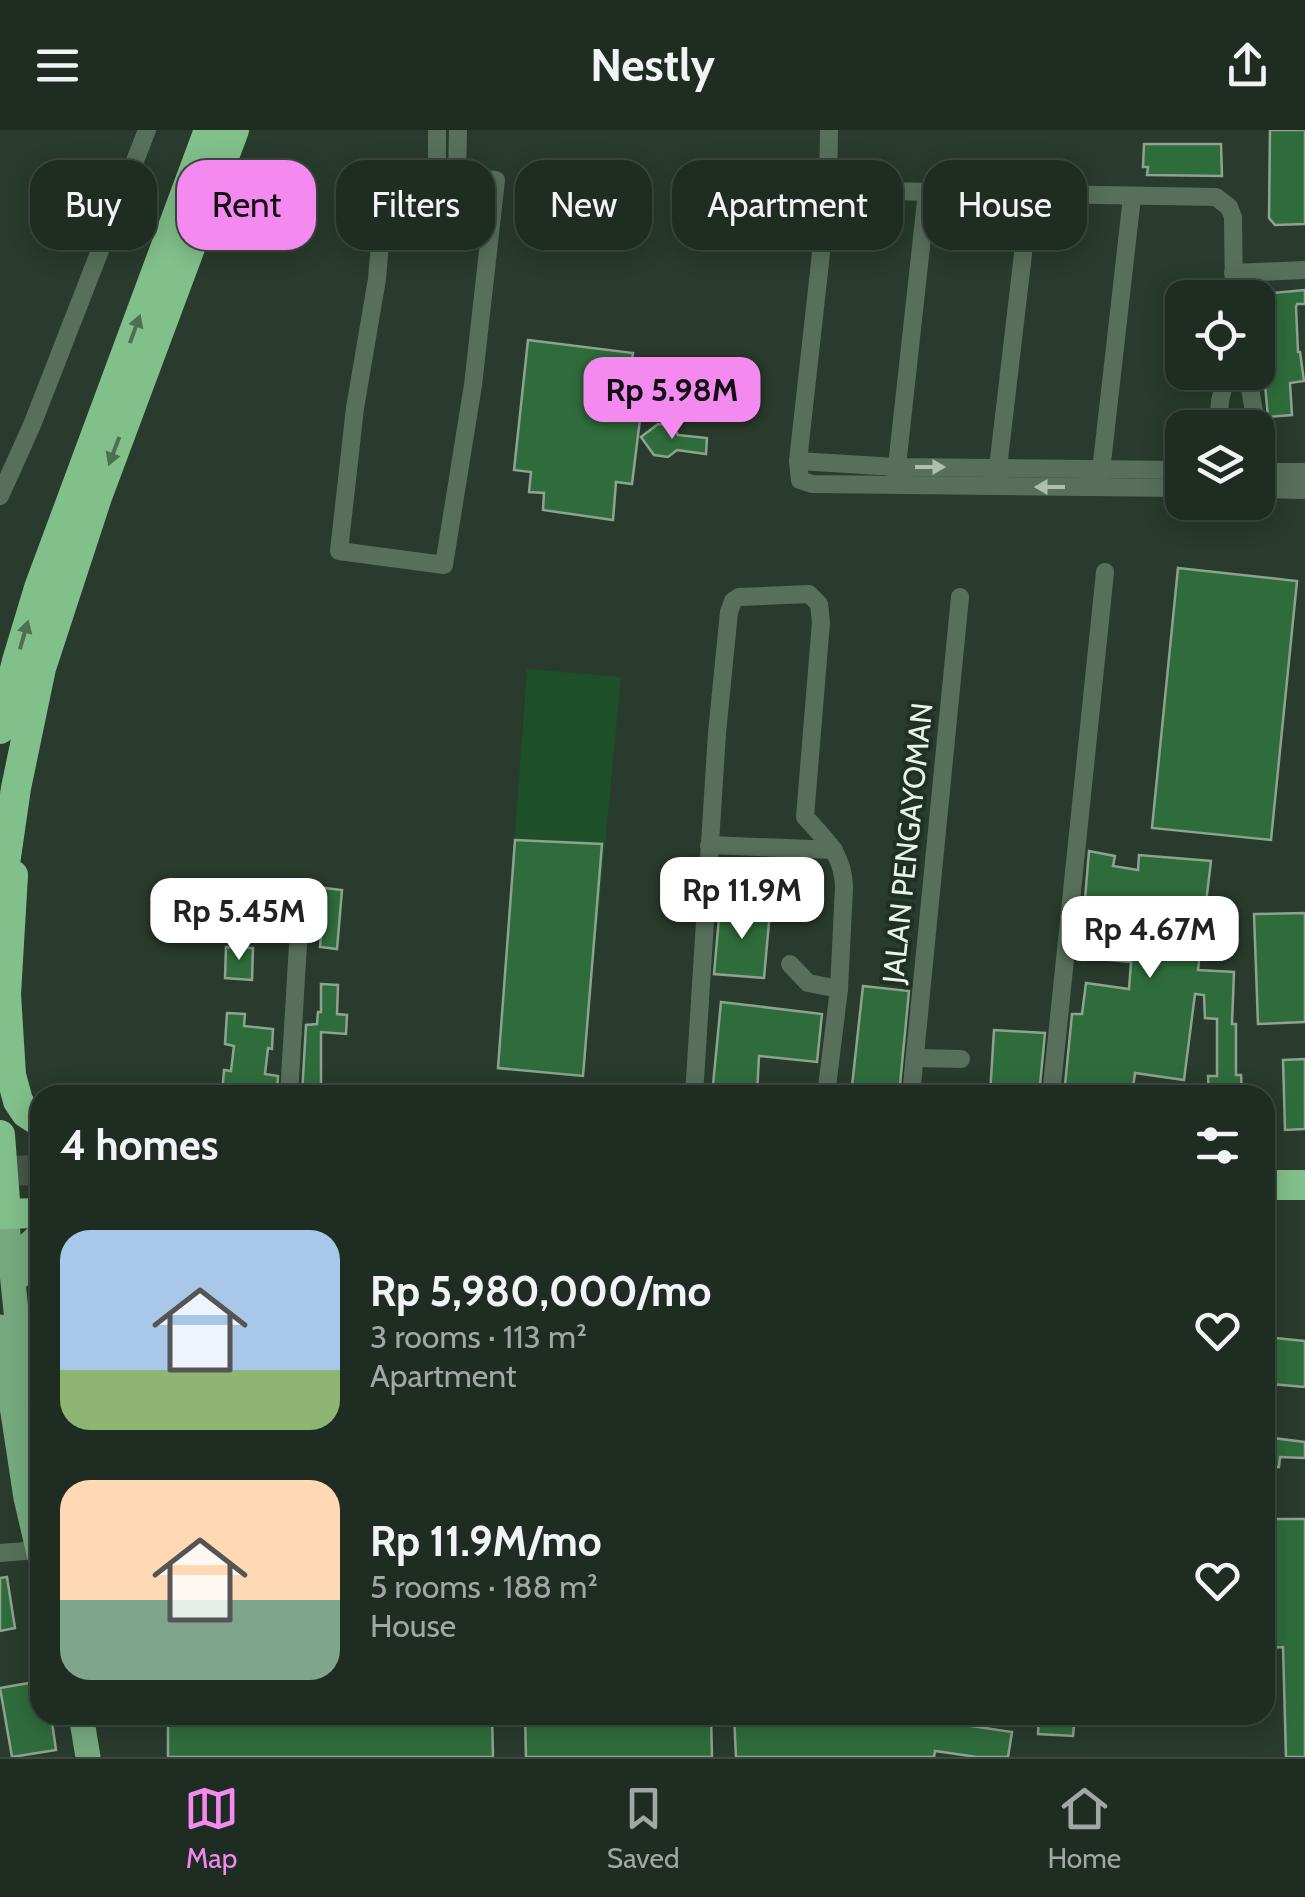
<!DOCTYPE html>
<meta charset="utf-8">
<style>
body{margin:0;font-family:Cabin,sans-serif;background:#27342a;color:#f1f3f6;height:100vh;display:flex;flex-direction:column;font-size:38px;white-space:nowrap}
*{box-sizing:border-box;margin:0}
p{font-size:32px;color:#a1a7a5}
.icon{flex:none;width:55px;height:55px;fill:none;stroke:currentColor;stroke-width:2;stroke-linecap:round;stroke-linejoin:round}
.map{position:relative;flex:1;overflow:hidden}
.sheet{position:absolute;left:30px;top:955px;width:1245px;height:640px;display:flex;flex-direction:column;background:#1f2c21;border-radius:30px;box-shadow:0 5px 25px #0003,0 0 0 2px #3c483f}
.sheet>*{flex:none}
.guide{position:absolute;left:30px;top:30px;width:1245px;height:90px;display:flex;gap:20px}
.controls{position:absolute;left:1165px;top:150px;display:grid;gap:20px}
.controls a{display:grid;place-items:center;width:110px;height:110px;border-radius:20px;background:#1f2c21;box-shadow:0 5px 25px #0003,0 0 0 2px #3c483f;font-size:50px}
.price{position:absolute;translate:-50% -85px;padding:0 22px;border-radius:20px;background:#fff;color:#222;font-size:32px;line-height:65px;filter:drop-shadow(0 2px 5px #0008)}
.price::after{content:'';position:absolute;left:50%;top:60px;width:30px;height:22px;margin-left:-15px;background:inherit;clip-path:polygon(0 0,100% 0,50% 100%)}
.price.selected{background:#f489f0;color:#111}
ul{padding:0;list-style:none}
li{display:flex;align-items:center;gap:30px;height:250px;padding:0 30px}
li span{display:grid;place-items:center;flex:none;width:280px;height:200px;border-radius:30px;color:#555}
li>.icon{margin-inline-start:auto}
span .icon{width:120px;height:120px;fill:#fffc;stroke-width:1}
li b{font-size:42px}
h2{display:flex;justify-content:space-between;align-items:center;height:120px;padding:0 30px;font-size:42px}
.pill{padding:0 35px;border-radius:30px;background:#1f2c21;box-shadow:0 5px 25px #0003,0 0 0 2px #3c483f;font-size:35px;line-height:90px}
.pill.selected{background:#f489f0;color:#111}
header{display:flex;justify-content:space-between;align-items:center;height:130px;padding:0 30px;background:#1f2c21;font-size:45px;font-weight:700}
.menu{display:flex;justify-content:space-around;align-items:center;height:140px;border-top:2px solid #3c483f;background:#1f2c21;font-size:28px;color:#a1a7a5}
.menu a{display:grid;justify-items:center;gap:5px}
.menu .selected{color:#f489f0}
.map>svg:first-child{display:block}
</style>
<header><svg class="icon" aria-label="menu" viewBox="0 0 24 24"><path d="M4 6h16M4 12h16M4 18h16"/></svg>Nestly<svg class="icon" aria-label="share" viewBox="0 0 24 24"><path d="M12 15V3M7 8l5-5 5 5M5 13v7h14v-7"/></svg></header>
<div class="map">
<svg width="1305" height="1627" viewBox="0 0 1305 1627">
<rect width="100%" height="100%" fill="#293b2c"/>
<path fill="#1d4f28" d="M527,539L621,547L583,946L498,938Z"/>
<g fill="#2f6c3b" stroke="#8ea290" stroke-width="2.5">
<path d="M1270,0H1305V94L1275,95L1269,88Z"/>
<path d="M1144,14H1221L1222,46L1147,45L1148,37H1143Z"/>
<path d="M1305,160V174H1297L1296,177L1298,222H1300L1304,251L1290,253L1292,285L1268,287L1264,244L1267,243L1261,164Z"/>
<path d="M528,210L633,223L628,256L644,257L632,354L616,352L613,390L543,380L544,363L529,362L531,342L514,340Z"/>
<path d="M658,294L672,295L678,305L707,308L706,324L677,320L668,327L654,325L641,307Z"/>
<path d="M1178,438L1297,451L1271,710L1152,698Z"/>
<path d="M515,710L602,714L583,946L498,938Z"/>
<path d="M1089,721L1115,726L1113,736L1138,740L1139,725L1211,731L1198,840L1234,842L1232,894H1236V945H1241L1242,965H1209L1208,946H1217V889L1205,888L1204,865L1195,864L1184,950L1135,943L1133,958L1114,956V965H1064L1072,884H1082L1086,853L1129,859L1131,832L1078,827L1080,807L1100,809L1103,795L1133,801L1135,775L1107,773L1106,782L1084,781Z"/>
<path d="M325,758L342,760L337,819L320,817Z"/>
<path d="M233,767L258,770V767L270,772L268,786L231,781Z"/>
<path d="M720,776L770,781L764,848L714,844Z"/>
<path d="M1305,783V892L1258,894L1254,784Z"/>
<path d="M226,817L253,818L252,850L225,848Z"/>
<path d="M321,854L338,855L337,884L347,885L346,904L321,902V965H302L306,895L317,894L318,882H321Z"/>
<path d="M863,856L909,861L899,965H851Z"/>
<path d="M721,872L822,884L817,932L759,926L757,965H712Z"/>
<path d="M227,883L245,884L244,896L273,899L272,919L268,918L265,944L278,946L277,965H222L224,940L231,941L234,916L225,914Z"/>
<path d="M994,900L1045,903L1039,965H990Z"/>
<path d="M1305,929V999L1285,1000L1283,930Z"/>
<path d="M1275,1208L1305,1211V1257L1271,1254Z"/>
<path d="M1265,1307L1305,1312V1328L1280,1327L1279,1337L1265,1335Z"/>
<path d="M1267,1389H1305V1627H1286L1283,1517L1270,1518Z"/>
<path d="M7,1447L15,1498L0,1501V1448Z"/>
<path d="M40,1551V1585H51L56,1620L12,1627L0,1558Z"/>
<path d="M168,1585H492L493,1627H168Z"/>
<path d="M525,1585H711L712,1627H526Z"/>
<path d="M734,1585H938L937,1591L1012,1602L1008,1627H977L935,1621L934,1627H736Z"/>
<path d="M1039,1585H1075L1073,1606L1038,1604Z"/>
</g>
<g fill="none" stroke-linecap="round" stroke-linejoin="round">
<path stroke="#465748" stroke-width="30" stroke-dasharray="30 15" stroke-linecap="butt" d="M0,1041L40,1040"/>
<g stroke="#58705b" stroke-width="18">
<path d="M437,0V46"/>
<path d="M829,0L828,60L798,331L800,350L812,354L1182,358"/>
<path d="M386,42L496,50L473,255L444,435L339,421L355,278L377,149Z"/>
<path d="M457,47L458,0"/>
<path d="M828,60L1216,67L1229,77L1233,87L1234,168"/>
<path d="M1233,143L1305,140"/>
<path d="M1247,242L1257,298"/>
<path d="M1218,298L1220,271L1227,242"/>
<path d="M1258,304L1261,359"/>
<path d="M798,331L896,337L1182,340"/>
<path d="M1258,342H1305"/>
<path d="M896,345L927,62"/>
<path d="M997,346L1030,64"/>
<path d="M1100,350L1132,67"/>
<path d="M1258,359L1305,360"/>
<path d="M0,366L32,295L147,0"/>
<path d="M709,715L834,720"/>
<path d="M790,834L808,853L839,859"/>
<path d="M915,928L961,929"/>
<path d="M289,965L301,764"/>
<path d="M694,965L717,603L729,482L733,471L739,467L809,464L819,474L821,492L805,687C826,710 843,724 844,757L839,859L826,965"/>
<path d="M911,965L960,467"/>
<path d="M1051,965L1105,442"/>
<path d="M0,1423L37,1420"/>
</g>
<g stroke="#76aa7e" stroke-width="25">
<path d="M6,1084L16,1181L40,1314"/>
<path d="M20,1146C20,1127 23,1116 40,1105"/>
<path d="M0,1197L26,1368L40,1428"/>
<path d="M81,1585L88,1627"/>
</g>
<g stroke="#82c08b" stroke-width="30">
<path d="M0,599L17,531L39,458L209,0"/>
<path d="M13,745L6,864L11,945L18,971L26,983L40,992"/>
<path d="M0,768L16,658L41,538L97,367L234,0"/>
<path d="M0,1005L6,1084"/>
<path d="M1265,1055H1305"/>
<path d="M0,1084L40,1083"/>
</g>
</g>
<defs><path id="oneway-solid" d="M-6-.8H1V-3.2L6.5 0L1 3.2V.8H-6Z" transform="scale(2.5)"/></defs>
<g fill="#4c7151">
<use href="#oneway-solid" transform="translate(135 199) rotate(-70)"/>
<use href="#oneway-solid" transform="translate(114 321) rotate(111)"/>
<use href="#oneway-solid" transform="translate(24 505) rotate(-74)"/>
</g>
<g fill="#aebfb0">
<use href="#oneway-solid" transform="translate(930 337)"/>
<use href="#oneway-solid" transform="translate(1050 357) rotate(-180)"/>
</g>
<g text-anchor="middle" stroke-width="8" stroke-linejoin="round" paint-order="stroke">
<g font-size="30" fill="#e8f3e9" stroke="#203022">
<text transform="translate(908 713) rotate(-84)" y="10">JALAN PENGAYOMAN</text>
</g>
</g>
</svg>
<div class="controls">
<a><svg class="icon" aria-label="locate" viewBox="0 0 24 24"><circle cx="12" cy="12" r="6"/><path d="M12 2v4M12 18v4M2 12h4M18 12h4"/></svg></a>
<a><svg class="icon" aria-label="layers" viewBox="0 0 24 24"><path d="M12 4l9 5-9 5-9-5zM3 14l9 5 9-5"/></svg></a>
</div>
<b class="price selected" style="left:672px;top:312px">Rp 5.98M</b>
<b class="price" style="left:742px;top:812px">Rp 11.9M</b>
<b class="price" style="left:239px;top:833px">Rp 5.45M</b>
<b class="price" style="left:1150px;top:851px">Rp 4.67M</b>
<div class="guide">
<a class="pill">Buy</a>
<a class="pill selected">Rent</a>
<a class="pill">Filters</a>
<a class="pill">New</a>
<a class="pill">Apartment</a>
<a class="pill">House</a>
</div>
<section class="sheet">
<h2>4 homes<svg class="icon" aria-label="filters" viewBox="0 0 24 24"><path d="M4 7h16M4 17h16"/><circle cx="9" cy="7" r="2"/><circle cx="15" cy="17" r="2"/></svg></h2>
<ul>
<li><span style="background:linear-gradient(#a9c7e8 70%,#8fb573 0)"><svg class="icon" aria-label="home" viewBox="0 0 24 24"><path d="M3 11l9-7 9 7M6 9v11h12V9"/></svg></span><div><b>Rp 5,980,000/mo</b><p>3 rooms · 113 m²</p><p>Apartment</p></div><svg class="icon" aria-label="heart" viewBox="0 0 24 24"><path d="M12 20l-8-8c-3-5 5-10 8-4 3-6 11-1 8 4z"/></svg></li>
<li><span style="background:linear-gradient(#ffd9b3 60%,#7fa58c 0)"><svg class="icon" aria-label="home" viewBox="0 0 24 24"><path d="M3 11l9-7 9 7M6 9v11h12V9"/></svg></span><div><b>Rp 11.9M/mo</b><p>5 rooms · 188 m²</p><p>House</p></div><svg class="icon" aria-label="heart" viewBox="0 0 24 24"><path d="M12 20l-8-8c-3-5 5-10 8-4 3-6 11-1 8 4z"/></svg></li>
</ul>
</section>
</div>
<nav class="menu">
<a class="selected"><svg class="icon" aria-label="map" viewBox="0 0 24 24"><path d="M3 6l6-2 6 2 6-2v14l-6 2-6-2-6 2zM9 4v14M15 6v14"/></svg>Map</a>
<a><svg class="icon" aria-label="saved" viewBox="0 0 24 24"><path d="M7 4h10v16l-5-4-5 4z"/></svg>Saved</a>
<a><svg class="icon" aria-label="home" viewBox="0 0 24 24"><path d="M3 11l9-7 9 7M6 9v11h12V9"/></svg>Home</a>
</nav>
